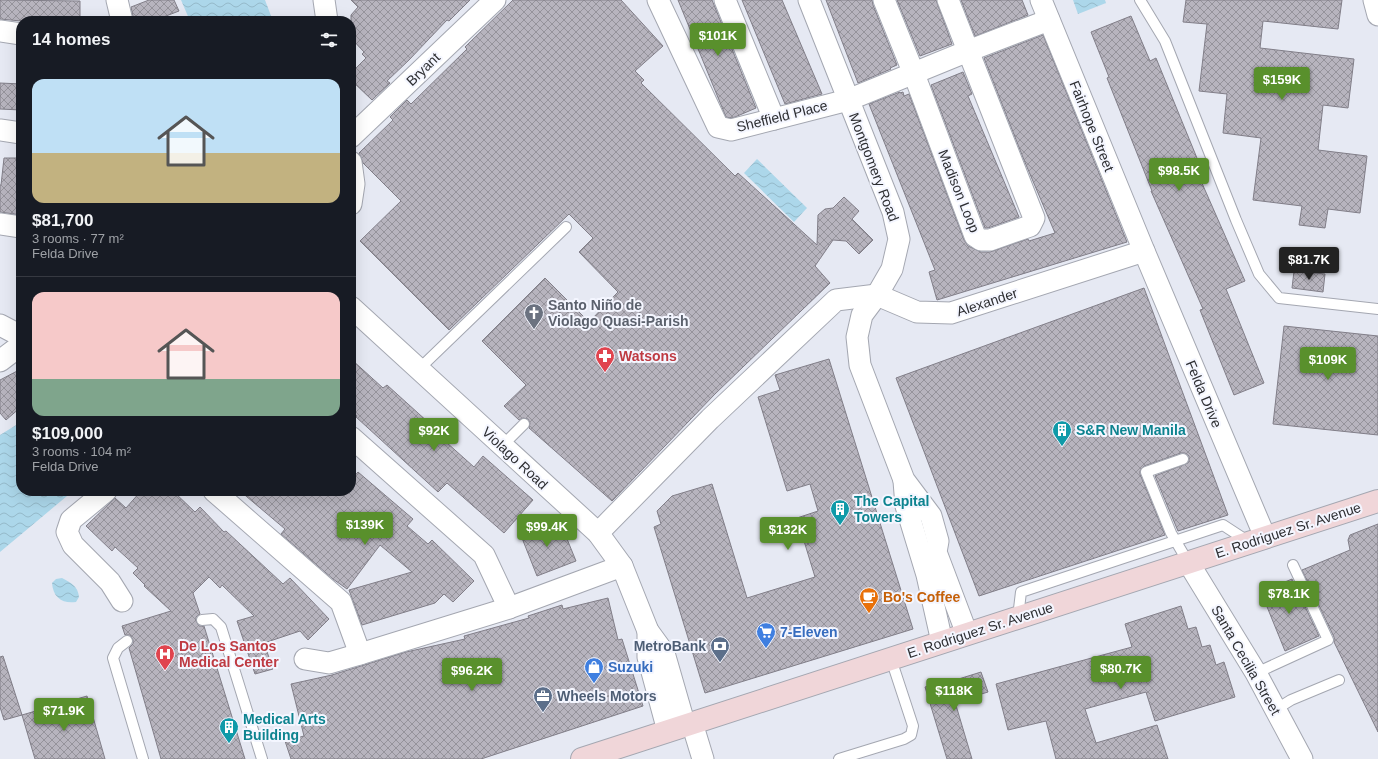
<!DOCTYPE html>
<meta charset="utf-8">
<style>
body{margin:0;font-family:Helvetica,sans-serif;background:#20242c;color:#f1f3f6;height:100vh;display:flex;flex-direction:column;font-size:15px;white-space:nowrap}
*{box-sizing:border-box;margin:0}
p{font-size:13px;color:#9ea1a6}
.icon{flex:none;width:22px;height:22px;fill:none;stroke:currentColor;stroke-width:2;stroke-linecap:round;stroke-linejoin:round}
.map{position:relative;flex:1;overflow:hidden}
.side{position:absolute;left:16px;top:16px;width:340px;height:480px;display:flex;flex-direction:column;background:#171b24;border-radius:16px;box-shadow:0 4px 16px #0002}
.side>*{flex:none}
.price{position:absolute;translate:-50% -34px;padding:0 9px;border-radius:4px;background:#59902c;color:#fff;font-size:13px;line-height:26px;filter:drop-shadow(0 1px 2px #0008)}
.price::after{content:'';position:absolute;left:50%;top:24px;width:12px;height:9px;margin-left:-6px;background:inherit;clip-path:polygon(0 0,100% 0,50% 100%)}
.price.current{background:#222;color:#fff}
ul{padding:0;list-style:none}
li{display:grid;align-content:center;gap:8px;height:212px;padding:0 16px}
li+li{border-top:1px solid #363941}
li span{display:grid;place-items:center;height:124px;border-radius:12px;color:#555}
li>.icon{margin-inline-start:auto}
span .icon{width:72px;height:72px;fill:#fffc;stroke-width:1}
li b{font-size:17px}
h2{display:flex;justify-content:space-between;align-items:center;height:48px;padding:0 16px;font-size:17px}
.map>svg:first-child{display:block}
</style>
<div class="map">
<svg width="1378" height="759" viewBox="0 0 1378 759">
<defs>
<pattern id="water-waves" width="16" height="10" patternUnits="userSpaceOnUse"><rect width="16" height="10" fill="#acd7ea"/><path d="M0 5q4-4 8 0t8 0" fill="none" stroke="#94b9c9"/></pattern>
<pattern id="building-cross-hatch" width="8" height="8" patternUnits="userSpaceOnUse"><rect width="8" height="8" fill="#b7b4be"/><path d="M0 0l8 8M0 8l8-8" fill="none" stroke="#95939b"/></pattern>
</defs>
<rect width="100%" height="100%" fill="#e6e9f3"/>
<g fill="url(#water-waves)">
<path d="M181,0H265L273,21H190Z"/>
<path d="M1073,0H1105L1106,3L1078,14Z"/>
<path d="M757,159L807,208L794,222L744,173Z"/>
<path d="M21,422V491H73L0,552V435Z"/>
<path d="M62,578C71,583 78,586 79,597L76,602C63,604 53,598 52,583L56,579Z"/>
</g>
<g fill="url(#building-cross-hatch)" stroke="#817e88">
<path d="M0,0L80,1V21H21L0,19Z"/>
<path d="M149,0H174L179,11L153,21H134L131,7Z"/>
<path d="M351,0H470L449,21L447,20L409,60L387,81L390,83L372,100L351,80V73L366,58L362,54L364,52L351,38V15L358,7Z"/>
<path d="M513,0H621L663,46L635,71L644,80L641,83L735,176L738,173L817,245L818,215L825,209L833,208L844,197L859,211L852,219L873,240L859,254L846,241L833,240L815,266L830,283L715,394L612,501L529,428L530,423L528,419L523,418L519,420L504,406L526,385L482,341L545,278L589,322L618,292L579,252L593,238L569,214L449,330L360,241L401,201L363,163L359,153L393,120L390,117L407,100L411,104L467,49L465,47Z"/>
<path d="M678,0H712L756,108L735,117L731,118L726,117Z"/>
<path d="M742,0H782L822,94L785,104Z"/>
<path d="M826,0H872L873,5L897,65L890,68L891,69L858,83Z"/>
<path d="M897,0H936L952,44L920,56Z"/>
<path d="M961,0H1022L1028,15L975,36Z"/>
<path d="M1186,0H1342L1338,29L1263,21L1260,48L1354,59L1348,108L1323,105L1318,150L1367,156L1360,213L1328,209L1325,228L1299,225L1302,206L1253,200L1261,138L1223,133L1227,94L1199,91L1207,24L1183,22Z"/>
<path d="M1131,16L1150,61L1156,58L1199,163L1194,165L1245,281L1226,289L1264,383L1234,395L1200,310L1203,309L1151,191H1152L1107,78L1109,77L1091,32Z"/>
<path d="M1043,35L1127,242L937,300L929,272L935,270L869,104L900,92V93L903,92L904,96L909,94L964,240L968,246L981,252H990L1028,239L1029,241L1055,233L1024,160L984,58Z"/>
<path d="M963,72L972,94L968,96L1019,217L988,228H985L931,85Z"/>
<path d="M0,83L21,84V110L0,109Z"/>
<path d="M4,158H21V215L0,212V185H1Z"/>
<path d="M1294,271L1325,274L1323,292L1292,288Z"/>
<path d="M1144,288L1228,515L1178,531L1155,476L1188,463L1189,461V456L1185,453H1181L1144,466L1140,471V474L1165,535L979,596L896,378Z"/>
<path d="M1284,326L1378,336V435L1273,424Z"/>
<path d="M351,359L383,388L387,385L439,432L437,434L474,467L483,456L533,500L504,533L447,483L438,492L356,417L357,416L351,410Z"/>
<path d="M829,359L913,629L705,693L654,527L661,524L657,511L672,496L712,484L747,598L815,577L797,518L818,511L810,484L787,491L758,397L780,390L775,375Z"/>
<path d="M21,369V407L6,420L0,413V380Z"/>
<path d="M358,472L413,519L407,526L428,544L432,540L474,581L453,602L444,594L435,603L362,625L349,590L412,572L380,545L347,589L333,579L281,534L285,529L240,491H351V480Z"/>
<path d="M141,491H173L195,512L200,507L224,532L226,531L283,584L290,578L329,619L308,640L300,631L264,643L273,669L255,674L237,621L254,616L222,585L220,588L209,577L193,593L200,614L196,617V621L199,626H204L245,759H161L129,648L133,644V640L130,635H125L122,626L171,611L144,586L145,585L133,573L138,568L115,547L112,551L86,526L115,498L126,508Z"/>
<path d="M552,520L559,537L565,534L576,561L537,576L520,533Z"/>
<path d="M1378,524V732L1334,642V637L1302,570L1350,550L1348,540L1350,535Z"/>
<path d="M1292,579L1319,636L1285,651L1261,592Z"/>
<path d="M608,598L618,640L622,639L643,706L481,759H291L285,741L304,736L291,684L332,675L406,652L465,639L464,636L529,618L528,616L562,605L563,609Z"/>
<path d="M1181,606L1188,629L1196,627L1202,647L1210,645L1216,665L1224,662L1235,697L1155,721L1146,692L1085,709L1096,743L1157,725L1168,759H1056L1046,721L1008,730L996,684L1132,647L1125,624Z"/>
<path d="M3,656L22,715L4,720L0,707V657Z"/>
<path d="M981,672L988,692L955,702L972,759H947L925,687L948,680L949,682Z"/>
<path d="M87,696L105,759H35L22,715Z"/>
</g>
<g fill="none" stroke-linecap="round" stroke-linejoin="round">
<g stroke="#a4a7b1" stroke-width="12">
<g id="service">
<path d="M1140,0L1165,41L1236,220L1259,274L1279,298L1378,309"/>
<path d="M419,369L566,227"/>
<path d="M502,446L524,424"/>
<path d="M1183,459L1146,472L1171,533L1188,562"/>
<path d="M1018,617L1021,592L1223,525L1249,542"/>
<path d="M202,620L213,619L221,627L262,759"/>
<path d="M127,641L118,648L113,658L143,759"/>
<path d="M1256,673L1328,640L1293,565"/>
<path d="M1275,710L1291,700L1339,680"/>
<path d="M839,759L904,739L911,735L913,726L891,659"/>
</g>
</g>
<g stroke="#a4a7b1" stroke-width="23">
<g id="minor">
<path d="M117,0L122,21"/>
<path d="M324,0L327,21"/>
<path d="M658,0L718,127L731,130L848,100L968,51L1049,20"/>
<path d="M725,0L774,119"/>
<path d="M809,0L893,212L899,239L892,269L877,295L862,315L857,337L860,365L904,480L931,516L938,541L936,552L967,634"/>
<path d="M884,0L914,74L975,236L981,240H990L1030,226L1034,218L948,0"/>
<path d="M1041,0L1144,251L1265,537"/>
<path d="M1374,0L1378,15"/>
<path d="M0,31L21,34"/>
<path d="M0,130L21,133"/>
<path d="M351,137L495,0"/>
<path d="M351,162L354,184L351,204"/>
<path d="M0,224L21,227"/>
<path d="M351,307L598,533L622,566L648,631L664,653L685,726"/>
<path d="M0,325L21,336"/>
<path d="M0,361L21,345"/>
<path d="M351,437L484,555L509,608"/>
<path d="M904,481L906,506L927,575L942,642"/>
<path d="M106,491L71,520L67,532L73,545L110,582L122,601"/>
<path d="M214,491L341,602L360,654"/>
<path d="M598,533L710,419L836,300L877,295L917,312L951,313L1144,251"/>
<path d="M1188,562L1256,673L1302,759"/>
<path d="M648,631V657L668,731"/>
<path d="M305,659L329,663L360,654L509,608L622,566"/>
<path d="M692,723L703,759"/>
</g>
</g>
<g stroke="#a4a7b1" stroke-width="24">
<path id="secondary" d="M582,759L1378,501"/>
</g>
<use href="#service" stroke="#fff" stroke-width="10"/>
<use href="#minor" stroke="#fff" stroke-width="21"/>
<use href="#secondary" stroke="#f0d6d9" stroke-width="22"/>
</g>
<defs>
<g id="church-pin" transform="scale(1)"><path d="M0 17L-7.5 6A9.5 9.5 0 1 1 7.5 6Z" fill="#6b7280" stroke="#f4f6ff"/><path d="M-1.2-6h2.4v3.5h3.3v2.4h-3.3V6h-2.4V-.1h-3.3v-2.4h3.3Z" fill="#fff"/></g>
<g id="pharmacy-pin" transform="scale(1)"><path d="M0 17L-7.5 6A9.5 9.5 0 1 1 7.5 6Z" fill="#e0444e" stroke="#f4f6ff"/><path d="M-2-6h4v4h4v4h-4v4h-4v-4h-4v-4h4Z" fill="#fff"/></g>
<g id="building-pin" transform="scale(1)"><path d="M0 17L-7.5 6A9.5 9.5 0 1 1 7.5 6Z" fill="#0f9aa8" stroke="#f4f6ff"/><path d="M-4-6H4V6H1V3H-1V6H-4ZM-2.5-4.3h1.7v1.8h-1.7ZM.8-4.3h1.7v1.8H.8ZM-2.5-1h1.7V.8h-1.7ZM.8-1h1.7V.8H.8Z" fill="#fff"/></g>
<g id="cafe-pin" transform="scale(1)"><path d="M0 17L-7.5 6A9.5 9.5 0 1 1 7.5 6Z" fill="#e8710a" stroke="#f4f6ff"/><path d="M-5.5-4.5H6V0H3Q3 3.5 0 3.5H-2.5Q-5.5 3.5-5.5 0ZM3-3.2v2h1.7v-2ZM-6 4.5H4V6H-6Z" fill="#fff"/></g>
<g id="supermarket-pin" transform="scale(1)"><path d="M0 17L-7.5 6A9.5 9.5 0 1 1 7.5 6Z" fill="#3f7fe0" stroke="#f4f6ff"/><path d="M-6-5.5h2.5l.6 2H6L4.5 2H-2.5L-4.4-4H-6ZM-1.5 3.2a1.3 1.3 0 1 0 .1 0ZM3 3.2a1.3 1.3 0 1 0 .1 0Z" fill="#fff"/></g>
<g id="bank-pin" transform="scale(1)"><path d="M0 17L-7.5 6A9.5 9.5 0 1 1 7.5 6Z" fill="#5c6f8a" stroke="#f4f6ff"/><path d="M-6-4H6V4H-6ZM0-2.3a2.3 2.3 0 1 0 0 4.6a2.3 2.3 0 1 0 0-4.6Z" fill="#fff"/></g>
<g id="hospital-pin" transform="scale(1)"><path d="M0 17L-7.5 6A9.5 9.5 0 1 1 7.5 6Z" fill="#e0444e" stroke="#f4f6ff"/><path d="M-5-5h3v3.5h4V-5h3V5h-3V1.5h-4V5h-3Z" fill="#fff"/></g>
<g id="shop-pin" transform="scale(1)"><path d="M0 17L-7.5 6A9.5 9.5 0 1 1 7.5 6Z" fill="#3f7fe0" stroke="#f4f6ff"/><path d="M-5-2.5h2.3a2.7 3.5 0 0 1 5.4 0H5L5.5 6h-11ZM-1.5-2.5h3a1.5 2.3 0 0 0-3 0Z" fill="#fff"/></g>
<g id="office-pin" transform="scale(1)"><path d="M0 17L-7.5 6A9.5 9.5 0 1 1 7.5 6Z" fill="#5c6f8a" stroke="#f4f6ff"/><path d="M-6-3h4V-5.5h4V-3h4V5H-6ZM-1-4.5V-3h2v-1.5ZM-6 0V1H6V0Z" fill="#fff"/></g>
</defs>
<g fill-rule="evenodd">
<use href="#church-pin" x="534" y="313"/>
<use href="#pharmacy-pin" x="605" y="356"/>
<use href="#building-pin" x="1062" y="430"/>
<use href="#building-pin" x="840" y="509"/>
<use href="#cafe-pin" x="869" y="597"/>
<use href="#supermarket-pin" x="766" y="632"/>
<use href="#bank-pin" x="720" y="646"/>
<use href="#hospital-pin" x="165" y="654"/>
<use href="#shop-pin" x="594" y="667"/>
<use href="#office-pin" x="543" y="696"/>
<use href="#building-pin" x="229" y="727"/>
</g>
<g text-anchor="middle" stroke-width="4" stroke-linejoin="round" paint-order="stroke">
<g font-size="14" fill="#2d2e32" stroke="#f4f6ff">
<text transform="translate(423 69) rotate(-44)" y="5">Bryant</text>
<text transform="translate(782 116) rotate(-14)" y="5">Sheffield Place</text>
<text transform="translate(1092 126) rotate(68)" y="5">Fairhope Street</text>
<text transform="translate(874 167) rotate(69)" y="5">Montgomery Road</text>
<text transform="translate(959 191) rotate(68)" y="5">Madison Loop</text>
<text transform="translate(987 302) rotate(-18)" y="5">Alexander</text>
<text transform="translate(1204 394) rotate(67)" y="5">Felda Drive</text>
<text transform="translate(515 458) rotate(43)" y="5">Violago Road</text>
<text transform="translate(1288 530) rotate(-18)" y="5">E. Rodriguez Sr. Avenue</text>
<text transform="translate(980 630) rotate(-18)" y="5">E. Rodriguez Sr. Avenue</text>
<text transform="translate(1246 660) rotate(60)" y="5">Santa Cecilia Street</text>
</g>
<g font-size="14" font-weight="bold" fill="#5b616d" stroke="#f4f6ff" text-anchor="start">
<text x="548" y="310">Santo Niño de<tspan x="548" dy="16">Violago Quasi-Parish</tspan></text>
</g>
<g font-size="14" font-weight="bold" fill="#be3a42" stroke="#f4f6ff" text-anchor="start">
<text x="619" y="361">Watsons</text>
<text x="179" y="651">De Los Santos<tspan x="179" dy="16">Medical Center</tspan></text>
</g>
<g font-size="14" font-weight="bold" fill="#0d838f" stroke="#f4f6ff" text-anchor="start">
<text x="1076" y="435">S&amp;R New Manila</text>
<text x="854" y="506">The Capital<tspan x="854" dy="16">Towers</tspan></text>
<text x="243" y="724">Medical Arts<tspan x="243" dy="16">Building</tspan></text>
</g>
<g font-size="14" font-weight="bold" fill="#c56008" stroke="#f4f6ff" text-anchor="start">
<text x="883" y="602">Bo's Coffee</text>
</g>
<g font-size="14" font-weight="bold" fill="#366cbe" stroke="#f4f6ff" text-anchor="start">
<text x="780" y="637">7-Eleven</text>
<text x="608" y="672">Suzuki</text>
</g>
<g font-size="14" font-weight="bold" fill="#4e5e75" stroke="#f4f6ff" text-anchor="end">
<text x="706" y="651">MetroBank</text>
<text x="557" y="701" text-anchor="start">Wheels Motors</text>
</g>
</g>
</svg>
<b class="price" style="left:718px;top:57px">$101K</b>
<b class="price" style="left:1282px;top:101px">$159K</b>
<b class="price" style="left:1179px;top:192px">$98.5K</b>
<b class="price current" style="left:1309px;top:281px">$81.7K</b>
<b class="price" style="left:1328px;top:381px">$109K</b>
<b class="price" style="left:434px;top:452px">$92K</b>
<b class="price" style="left:365px;top:546px">$139K</b>
<b class="price" style="left:547px;top:548px">$99.4K</b>
<b class="price" style="left:788px;top:551px">$132K</b>
<b class="price" style="left:1289px;top:615px">$78.1K</b>
<b class="price" style="left:1121px;top:690px">$80.7K</b>
<b class="price" style="left:472px;top:692px">$96.2K</b>
<b class="price" style="left:954px;top:712px">$118K</b>
<b class="price" style="left:64px;top:732px">$71.9K</b>
<section class="side">
<h2>14 homes<svg class="icon" aria-label="filters" viewBox="0 0 24 24"><path d="M4 7h16M4 17h16"/><circle cx="9" cy="7" r="2"/><circle cx="15" cy="17" r="2"/></svg></h2>
<ul>
<li><span style="background:linear-gradient(#bfe0f5 60%,#c2b280 0)"><svg class="icon" aria-label="home" viewBox="0 0 24 24"><path d="M3 11l9-7 9 7M6 9v11h12V9"/></svg></span><div><b>$81,700</b><p>3 rooms · 77 m²</p><p>Felda Drive</p></div></li>
<li><span style="background:linear-gradient(#f6c9c9 70%,#7fa58c 0)"><svg class="icon" aria-label="home" viewBox="0 0 24 24"><path d="M3 11l9-7 9 7M6 9v11h12V9"/></svg></span><div><b>$109,000</b><p>3 rooms · 104 m²</p><p>Felda Drive</p></div></li>
</ul>
</section>
</div>
